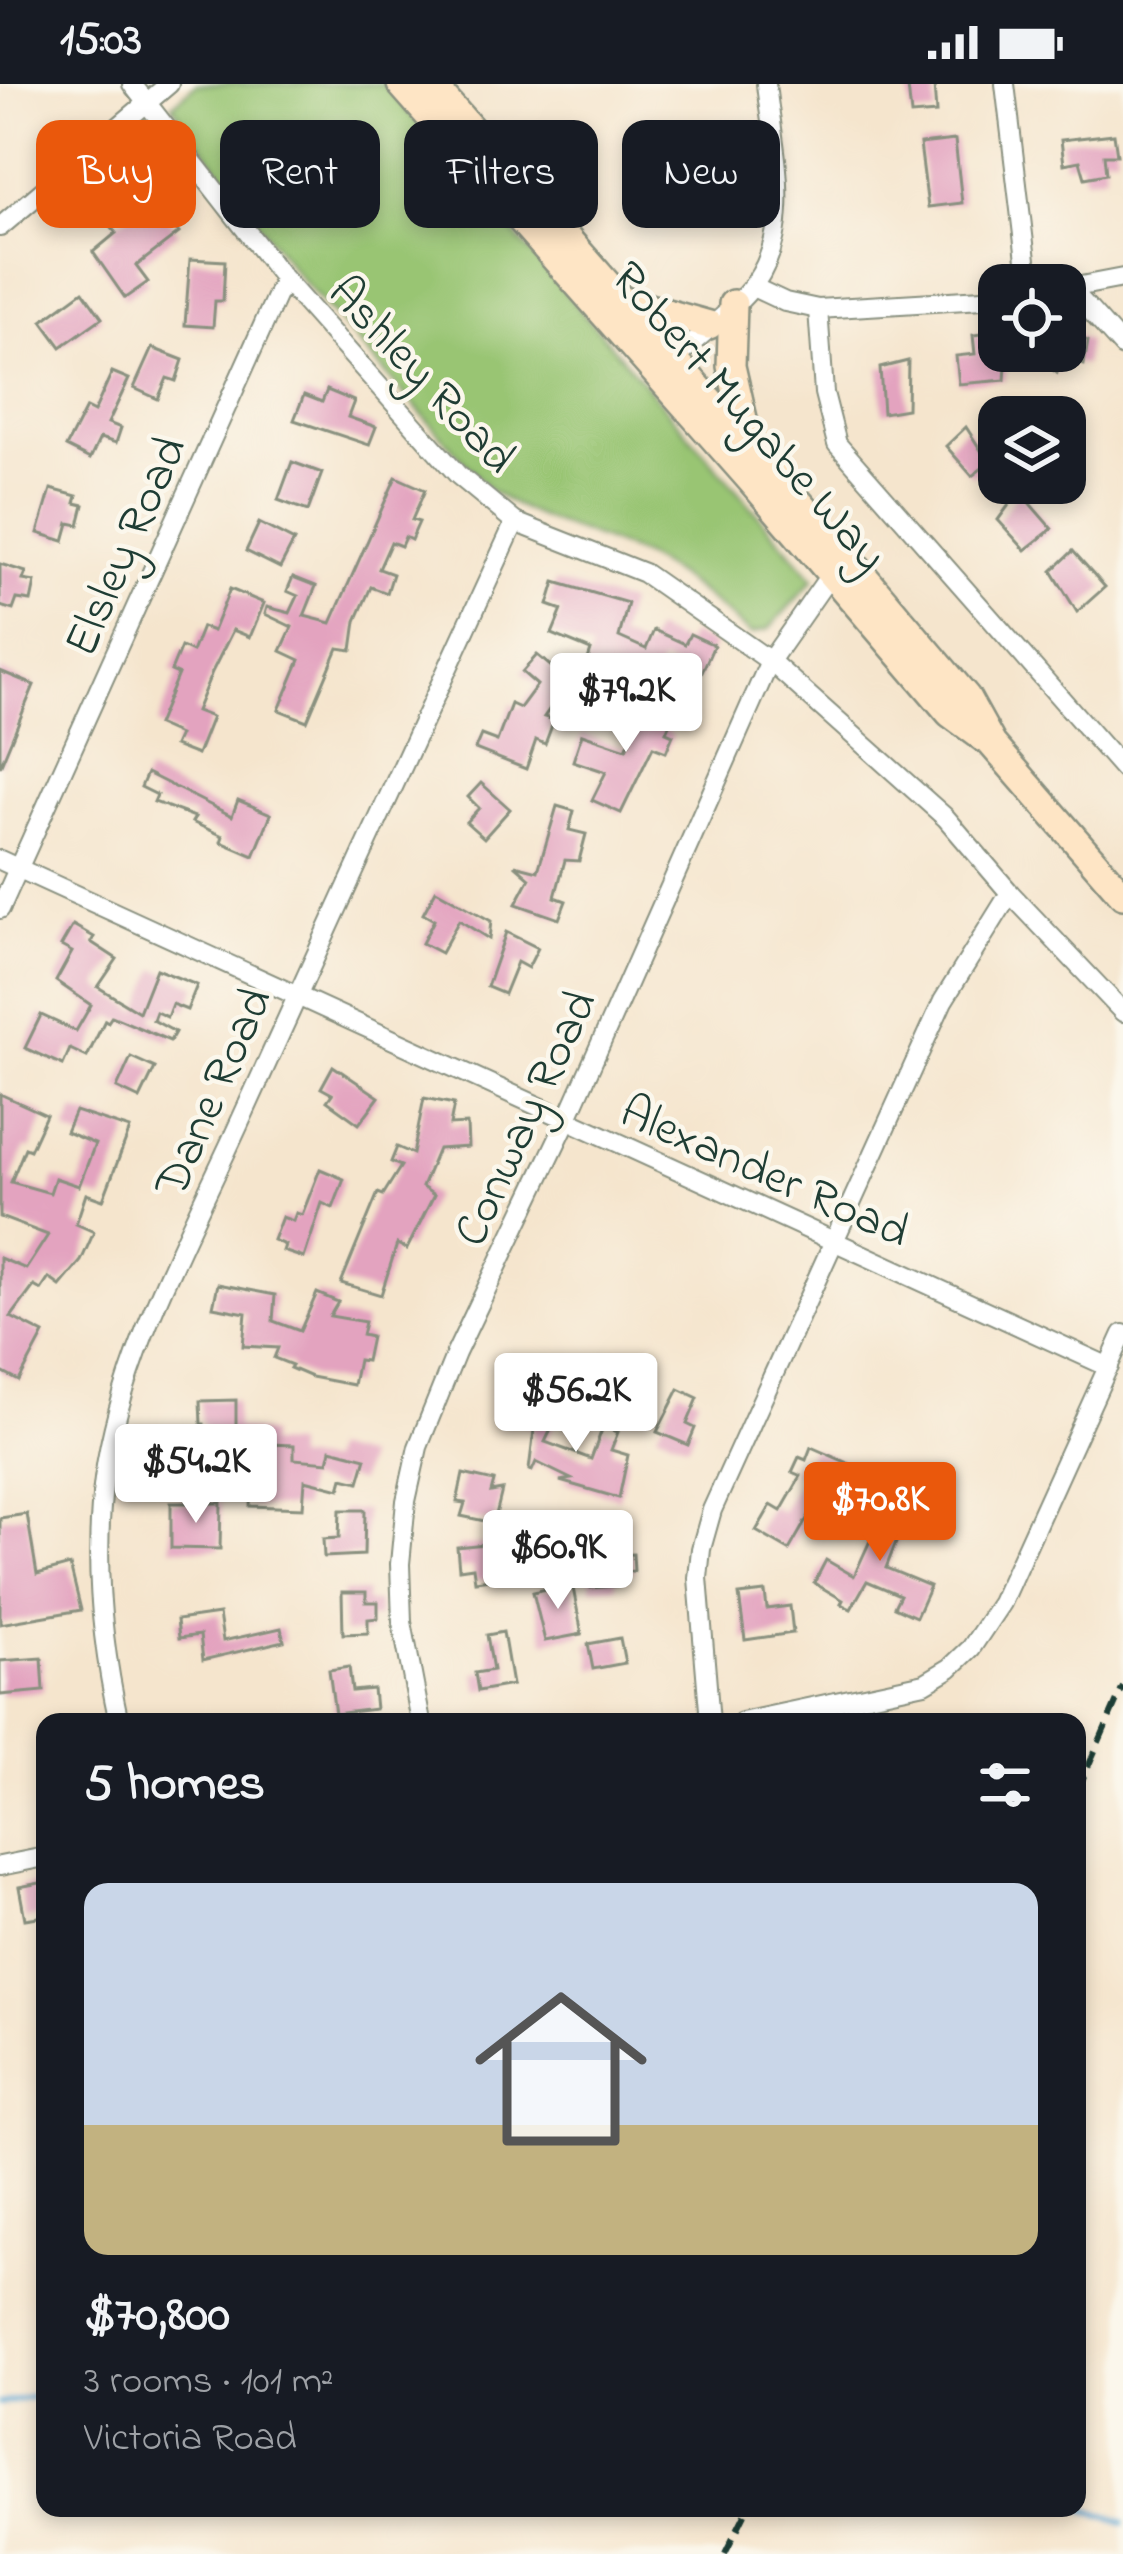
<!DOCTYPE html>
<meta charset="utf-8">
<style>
body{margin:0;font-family:"Indie Flower",sans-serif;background:#20242c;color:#f1f3f6;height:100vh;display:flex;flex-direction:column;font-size:45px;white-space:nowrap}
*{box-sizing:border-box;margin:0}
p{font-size:39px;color:#9ea1a6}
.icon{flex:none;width:66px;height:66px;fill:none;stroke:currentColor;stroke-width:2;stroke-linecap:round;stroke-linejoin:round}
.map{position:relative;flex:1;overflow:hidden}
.drawer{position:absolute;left:36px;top:1629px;width:1050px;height:804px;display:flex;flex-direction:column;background:#171b24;border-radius:24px;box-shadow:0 6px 18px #0003}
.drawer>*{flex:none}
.banner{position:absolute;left:36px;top:36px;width:1053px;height:108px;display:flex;gap:24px}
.controls{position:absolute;left:978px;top:180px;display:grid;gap:24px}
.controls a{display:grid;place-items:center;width:108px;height:108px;border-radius:24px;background:#171b24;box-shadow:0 6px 18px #0003;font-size:60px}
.price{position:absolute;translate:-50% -102px;padding:0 27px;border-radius:12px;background:#fff;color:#222;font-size:39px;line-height:78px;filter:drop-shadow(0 3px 6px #0008)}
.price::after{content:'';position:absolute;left:50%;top:72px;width:36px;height:27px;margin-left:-18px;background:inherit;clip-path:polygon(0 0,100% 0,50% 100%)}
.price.current{background:#ea580c;color:#fff}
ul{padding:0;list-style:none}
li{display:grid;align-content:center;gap:24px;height:636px;padding:0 48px}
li+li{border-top:3px solid #363941}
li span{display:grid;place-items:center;height:372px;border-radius:24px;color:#555}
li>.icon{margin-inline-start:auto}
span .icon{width:216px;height:216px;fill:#fffc;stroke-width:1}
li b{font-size:51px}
h2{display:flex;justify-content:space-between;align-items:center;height:144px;padding:0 48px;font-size:51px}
.tag{padding:0 42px;border-radius:24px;background:#171b24;box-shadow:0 6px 18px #0003;font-size:42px;line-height:108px}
.tag.current{background:#ea580c;color:#fff}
.status{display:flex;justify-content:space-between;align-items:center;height:84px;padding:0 60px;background:#171b24;direction:ltr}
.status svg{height:33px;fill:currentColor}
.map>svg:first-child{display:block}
</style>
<div class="status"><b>15:03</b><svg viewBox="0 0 49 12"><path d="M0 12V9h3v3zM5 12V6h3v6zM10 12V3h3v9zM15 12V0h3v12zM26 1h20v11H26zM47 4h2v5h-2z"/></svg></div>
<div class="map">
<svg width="1123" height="2470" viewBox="0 0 1123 2470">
<rect width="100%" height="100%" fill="#fbf7ec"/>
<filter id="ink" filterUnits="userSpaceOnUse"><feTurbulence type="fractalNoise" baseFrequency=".00833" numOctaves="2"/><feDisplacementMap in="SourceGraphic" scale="24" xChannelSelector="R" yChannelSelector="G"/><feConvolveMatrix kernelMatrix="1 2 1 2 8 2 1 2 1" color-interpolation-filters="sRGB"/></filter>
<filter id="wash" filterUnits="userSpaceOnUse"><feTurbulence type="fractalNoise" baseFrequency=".004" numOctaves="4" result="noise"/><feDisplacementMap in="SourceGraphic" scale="48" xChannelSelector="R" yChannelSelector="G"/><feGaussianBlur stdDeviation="2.7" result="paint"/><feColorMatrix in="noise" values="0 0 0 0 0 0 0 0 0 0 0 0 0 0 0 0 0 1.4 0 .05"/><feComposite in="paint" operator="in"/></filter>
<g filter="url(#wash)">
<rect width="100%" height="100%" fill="#f5e5cd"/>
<path fill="#99c573" stroke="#5c8154" stroke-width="3" d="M196,0H384L814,495L769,545L751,550C717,522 684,492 645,473C593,448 537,439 490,406L294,187L172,21Z"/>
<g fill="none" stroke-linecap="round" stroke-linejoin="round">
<g stroke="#59a5d2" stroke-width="6">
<path d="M0,2320L45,2310"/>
<path d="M1077,2423L1123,2438"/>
</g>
</g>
<g id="blocks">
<g fill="#e3a3bf">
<path d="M934,1L936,29L911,31L908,3Z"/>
<path d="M1114,50L1117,71H1104L1106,90L1085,94L1080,77L1064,80L1061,56Z"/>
<path d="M955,56L962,119L928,123L920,60Z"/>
<path d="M153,116L179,149L136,182L148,198L125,214L93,168L116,149L111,143Z"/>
<path d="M190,175L225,177L223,217H215L213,243L185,241Z"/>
<path d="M83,207L102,234L61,263L42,237Z"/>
<path d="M1065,246L1088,257L1084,281L1065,276V269L1057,289L1028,267H1065Z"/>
<path d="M999,248V267H1007L1005,296L959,300L956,272L975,270L973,251Z"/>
<path d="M152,264L183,276L176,297L167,294L158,315L134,304Z"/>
<path d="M908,277L907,325L883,329L880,284Z"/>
<path d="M112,288L129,295L108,339L121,344L116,359L100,354L90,375L66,363L86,324L94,328Z"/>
<path d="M327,306L354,317L348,333L376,343L369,361L294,336L304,311L322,318Z"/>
<path d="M966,343L989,379L972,392L946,362Z"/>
<path d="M292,378L322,389L308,427L278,416Z"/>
<path d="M396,393L425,406L412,436L419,438L411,456L405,453L401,462L391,458L379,485L393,490L387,509L371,503L356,537L352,566L338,564L307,637L279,626L300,576L281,567L292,543L265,530L267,523L290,529L298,512L287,507L293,493L316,502L304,532L331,539Z"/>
<path d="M51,405L77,412L75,419L84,421L79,441L69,439L64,457L38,449Z"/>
<path d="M1019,407L1052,445L1025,466L998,436Z"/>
<path d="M259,439L294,457L280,484L246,467Z"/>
<path d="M1073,467L1105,503L1077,528L1052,487Z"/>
<path d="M0,480L26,488L23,496L35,498L31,517L17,515L13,526L0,522Z"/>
<path d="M555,498L628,519L619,553L646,565L654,546L685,560L690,550L714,561L699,595L661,578L647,616L599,592L597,596L583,591L591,566L552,550L562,526L548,521Z"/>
<path d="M230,505L264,519L250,553L233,546L212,588L196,627L212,633L197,671L174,662L179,651L157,641L178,590L171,587L181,563L192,568L202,543L213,547Z"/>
<path d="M537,571L569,597L544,633L554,636L545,660L536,656L526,685L475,665L481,651L497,657L511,620L520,624L537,601L522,588Z"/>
<path d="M0,587L34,601L0,683Z"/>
<path d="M650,613L676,625L666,648L673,651L666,668L653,663L621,729L592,716L606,688L573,677L582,650L626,665Z"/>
<path d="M147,689L232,732L238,716L271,730L254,772L221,758L223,752L192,738L195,733L154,718L157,711L141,703Z"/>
<path d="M481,699L510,725L484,754L466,738L479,724L468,713Z"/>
<path d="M557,722L574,727L569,746L586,750L579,777L565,776L555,813L566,817L559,835L516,820L530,794L515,781L538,787Z"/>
<path d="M436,806L491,837L489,855L459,836L441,869L422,859L434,836L423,830Z"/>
<path d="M73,841L94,853L91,858L117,875L98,903L139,928L156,885L197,901L187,926L172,920L167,933L156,928L153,936L175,948L170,957L112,932L108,938L105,936L87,973L70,965L63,981L25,964L41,931L76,947L91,921L56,897L72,868L61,862Z"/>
<path d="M506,848L538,864L528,884L517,878L504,910L487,903Z"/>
<path d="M131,973L155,984L140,1015L117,1004Z"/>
<path d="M333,982L379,1013L359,1040L327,1017L332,1010L321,1004Z"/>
<path d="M0,1010L46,1031L30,1066L25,1064L11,1098L50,1109L55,1094L79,1102L95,1060L66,1048L75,1027L130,1045L103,1116L86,1110L76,1140L94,1148L81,1177L60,1202L49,1194L41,1206L34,1202L11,1233L44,1250L19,1297L0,1287V1174L26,1185L48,1151L0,1133Z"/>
<path d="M424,1014L454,1020L450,1041L467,1040L468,1063L438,1065L422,1103L434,1111L407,1165L397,1160L381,1211L341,1199L378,1109L383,1111L401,1082L391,1078L397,1063L413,1070Z"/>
<path d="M320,1085L344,1095L333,1124L322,1119L304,1174L283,1167L285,1161L273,1156L282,1133L293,1137L296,1129L302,1131Z"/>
<path d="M218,1200L275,1211L273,1237L300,1247L317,1209L338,1218L330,1232L365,1238L362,1251L371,1253L366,1277L358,1276L353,1301L311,1293L290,1284L292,1281L274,1274L278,1264L243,1262L246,1229L213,1223Z"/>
<path d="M679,1305L698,1314L687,1340L695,1344L688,1361L657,1348Z"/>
<path d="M236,1316V1344L270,1350L268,1360L294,1361V1375L328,1378L331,1365L366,1374L359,1398L343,1394L340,1405L305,1396L303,1424L250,1422L253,1365L205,1368L204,1340H201L200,1317Z"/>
<path d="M526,1317L558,1331L545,1358L591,1375L603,1343L618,1348L611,1366L628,1371L619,1414L560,1397L571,1395L536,1378L532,1387L529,1386L534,1346L518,1335Z"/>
<path d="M811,1363L859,1384L844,1417L823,1407L789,1466L756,1447L771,1421L781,1427L801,1392L792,1388L799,1373L806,1376Z"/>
<path d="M463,1390L494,1397L491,1408L502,1406L494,1439L461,1432L465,1419L457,1418Z"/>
<path d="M905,1407L923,1415L910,1444L903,1441L886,1484L930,1502L916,1533L894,1523L900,1511L867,1497L851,1525L841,1520L843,1516L814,1499L826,1476L854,1492L874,1448L879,1451L895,1415L900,1417Z"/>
<path d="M171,1419H221L220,1465L171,1464Z"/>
<path d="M340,1426H365L364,1471L324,1473L323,1455L339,1454Z"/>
<path d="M27,1430L37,1490L70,1481L81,1526L0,1540V1434Z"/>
<path d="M612,1449L614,1471L633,1470L634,1487L615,1489L617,1502L591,1504L586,1452Z"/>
<path d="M494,1459L498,1494L475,1497L473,1483L459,1485L457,1463Z"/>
<path d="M572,1499L582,1550L545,1557L533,1508Z"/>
<path d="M342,1508H366V1518H378V1534L368,1535V1549L343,1550Z"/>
<path d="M765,1508L767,1525L790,1522L793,1549L745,1556L739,1511Z"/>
<path d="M219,1530L223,1557L281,1544L284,1557L203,1576L200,1551L179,1554L177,1536Z"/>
<path d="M503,1548L512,1601L478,1607L475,1589L493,1586L487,1551Z"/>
<path d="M620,1554L625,1579L593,1585L588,1560Z"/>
<path d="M42,1574L44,1607L0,1611V1577Z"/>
<path d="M349,1583L352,1607L373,1605L375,1625L335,1630L329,1586Z"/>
<path d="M45,1798V1832L25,1835L19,1803Z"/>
</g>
</g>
</g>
<g filter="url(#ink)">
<use href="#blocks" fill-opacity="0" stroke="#8a9180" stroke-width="3"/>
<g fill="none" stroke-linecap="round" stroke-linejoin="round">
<g stroke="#8a9180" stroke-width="22">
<g id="minor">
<path d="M132,0L284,195L458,391L515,438L644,489L770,577L946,734L1010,809L1123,928"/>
<path d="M1005,0L1029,201"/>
<path d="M0,143L169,0"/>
<path d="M753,203L785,218L818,225L999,214"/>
<path d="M1070,204L1123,263"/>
<path d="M1065,205L1123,194"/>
<path d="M818,225L824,309L837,360L1123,685"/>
<path d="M674,276C697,253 737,224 755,199C795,142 773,65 766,0"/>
<path d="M0,776L1109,1283"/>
<path d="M0,825L284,195"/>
<path d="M119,1638C101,1557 93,1477 104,1395C120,1274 189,1150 239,1040C330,839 423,638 515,438"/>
<path d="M421,1638L402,1538L400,1480L406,1417L418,1363L456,1269L566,1038L770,577L830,491"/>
<path d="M710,1638L698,1494L701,1465L712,1426L943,917L1010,809"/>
<path d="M742,1638L925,1599L950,1584L971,1564L1001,1519L1123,1250"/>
<path d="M0,1782L45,1773"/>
</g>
</g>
<g stroke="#8a9180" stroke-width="32">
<g id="secondary">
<path d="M401,0L750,395L950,629L984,654"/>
<path d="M431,0L849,475L966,613L992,660L1123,811"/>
<path d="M624,217L709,241"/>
<path d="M733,220L731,282L747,352"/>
</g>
</g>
<use href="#minor" stroke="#fff" stroke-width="18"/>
<use href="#secondary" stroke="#fee5c5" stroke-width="27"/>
<g stroke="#1f3d34" stroke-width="6" stroke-dasharray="18 9" stroke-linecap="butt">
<path d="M1077,1708L1123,1603"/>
<path d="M725,2470L748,2424"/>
</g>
</g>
</g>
<g text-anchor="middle" stroke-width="9" stroke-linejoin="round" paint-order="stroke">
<g font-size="48" fill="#1f3d34" stroke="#fbf7ec">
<text transform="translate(424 289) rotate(47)" y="17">Ashley Road</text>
<text transform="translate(751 331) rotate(49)" y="17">Robert Mugabe Way</text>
<text transform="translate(123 461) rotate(-66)" y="17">Elsley Road</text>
<text transform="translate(211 1007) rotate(-66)" y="17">Dane Road</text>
<text transform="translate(523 1033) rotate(-65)" y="17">Conway Road</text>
<text transform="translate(766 1085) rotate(24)" y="17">Alexander Road</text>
</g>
</g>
</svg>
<div class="controls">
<a><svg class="icon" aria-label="locate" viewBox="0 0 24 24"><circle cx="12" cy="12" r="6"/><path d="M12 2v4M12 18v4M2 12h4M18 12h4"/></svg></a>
<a><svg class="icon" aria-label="layers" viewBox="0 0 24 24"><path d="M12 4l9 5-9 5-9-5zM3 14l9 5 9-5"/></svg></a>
</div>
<b class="price" style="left:626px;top:671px">$79.2K</b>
<b class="price" style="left:576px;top:1371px">$56.2K</b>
<b class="price" style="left:196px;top:1442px">$54.2K</b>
<b class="price current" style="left:880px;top:1480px">$70.8K</b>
<b class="price" style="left:558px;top:1528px">$60.9K</b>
<div class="banner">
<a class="tag current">Buy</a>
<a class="tag">Rent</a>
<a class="tag">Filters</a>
<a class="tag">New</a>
</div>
<section class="drawer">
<h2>5 homes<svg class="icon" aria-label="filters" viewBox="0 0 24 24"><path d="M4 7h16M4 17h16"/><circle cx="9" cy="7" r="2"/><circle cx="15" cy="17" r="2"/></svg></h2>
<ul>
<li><span style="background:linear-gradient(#c9d6e8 65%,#c2b280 0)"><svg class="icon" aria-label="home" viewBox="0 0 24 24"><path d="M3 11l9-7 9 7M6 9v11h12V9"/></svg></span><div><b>$70,800</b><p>3 rooms · 101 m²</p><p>Victoria Road</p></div></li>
</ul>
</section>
</div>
